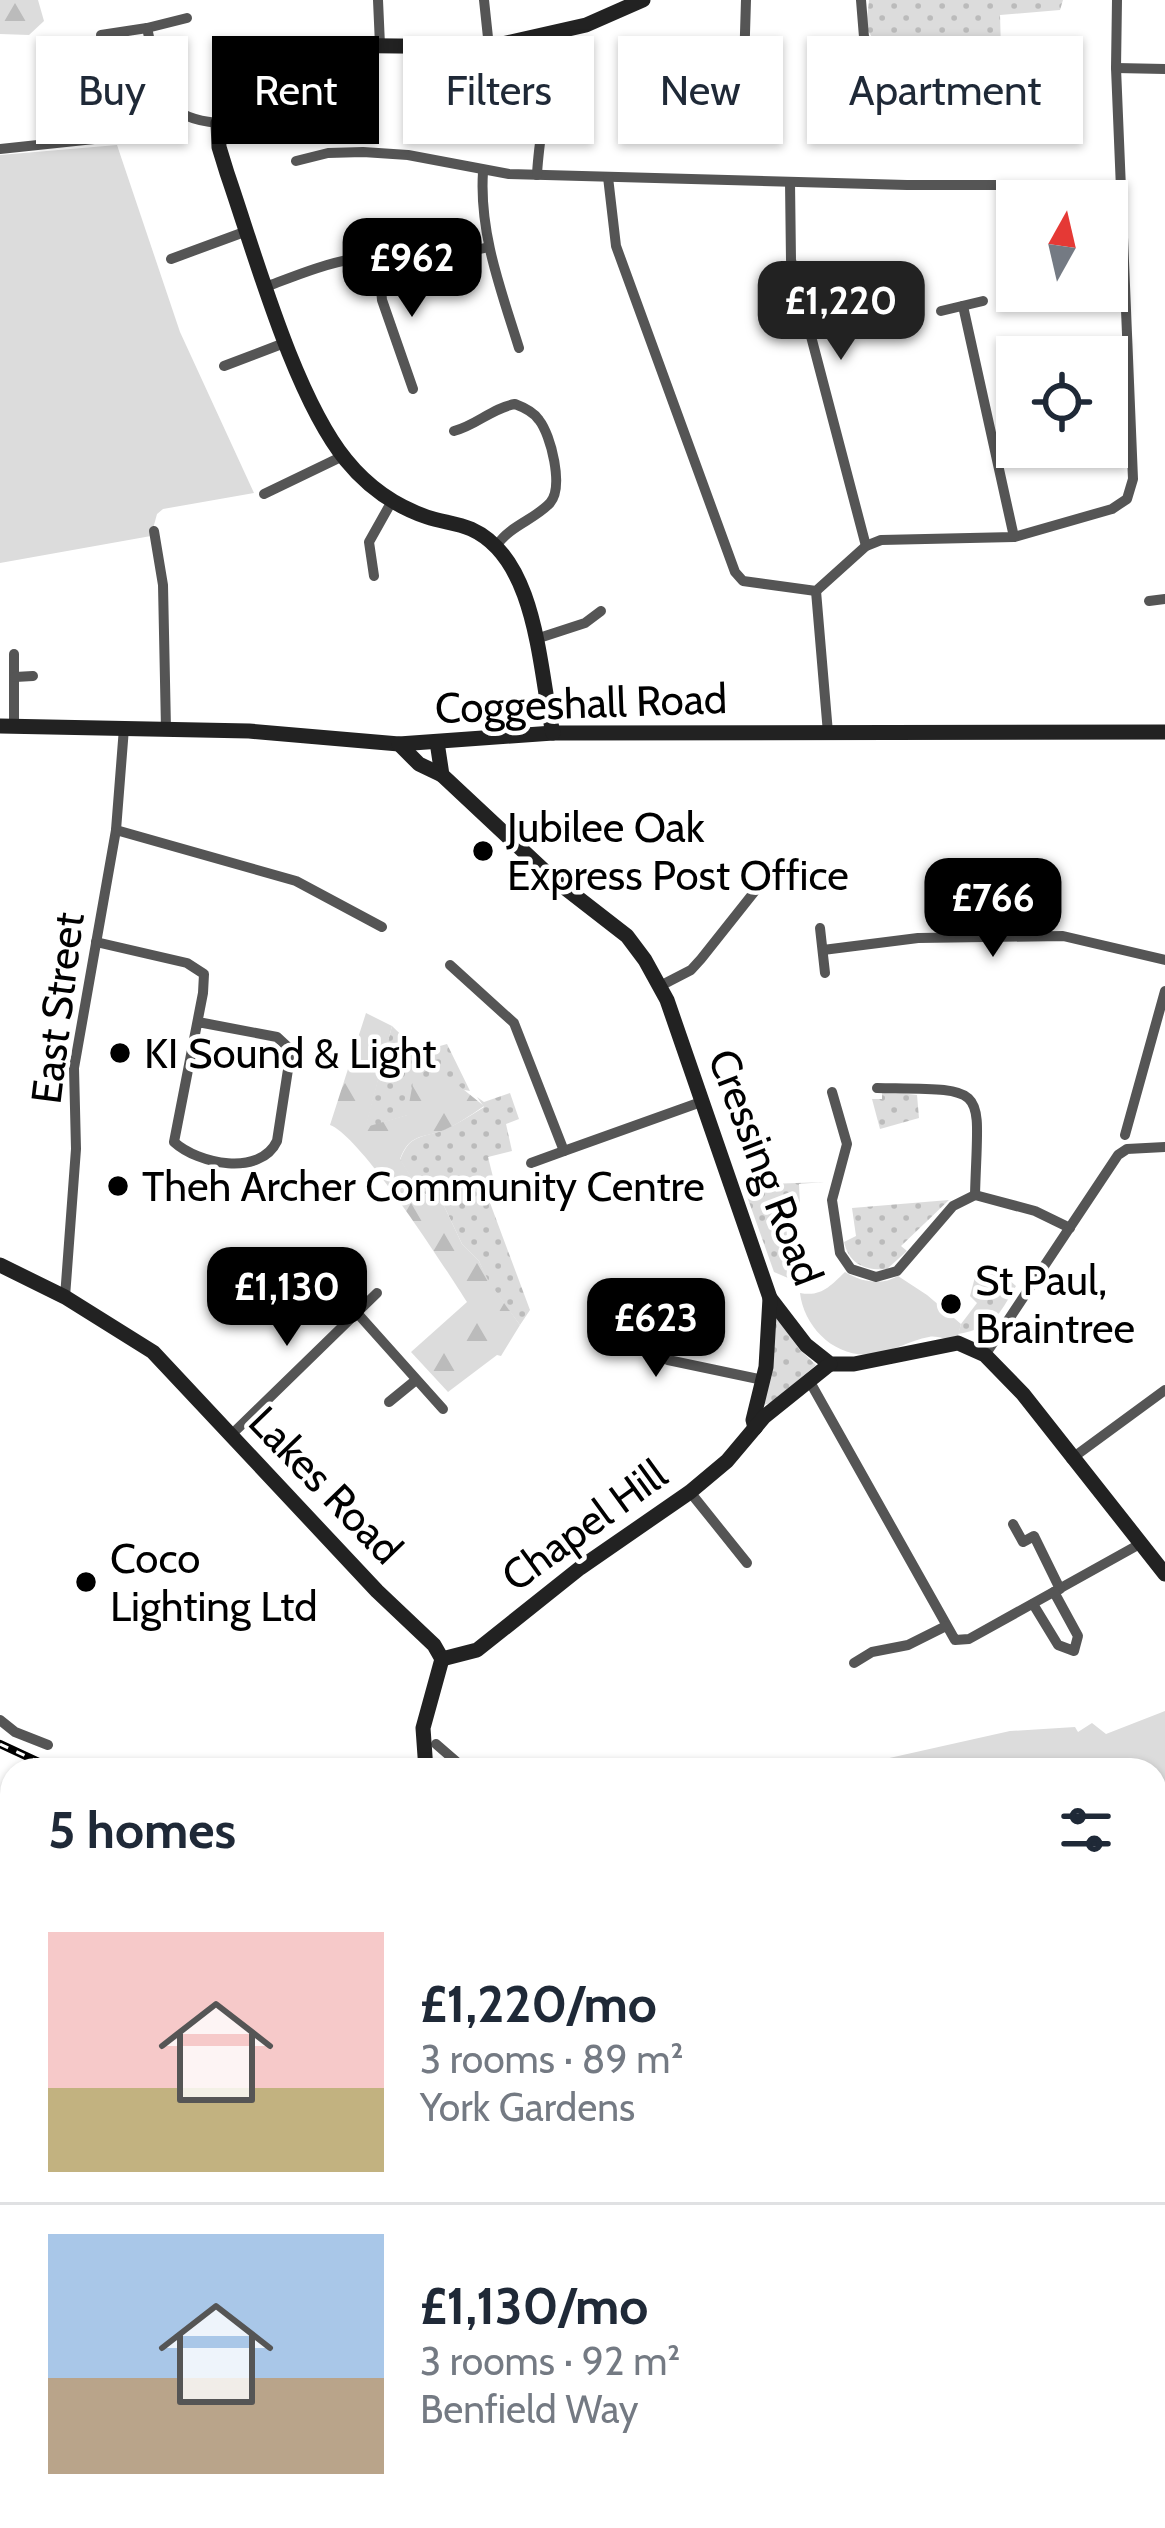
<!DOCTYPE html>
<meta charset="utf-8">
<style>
body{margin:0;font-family:Cabin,sans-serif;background:#f6f6f7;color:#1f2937;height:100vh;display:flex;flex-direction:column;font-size:45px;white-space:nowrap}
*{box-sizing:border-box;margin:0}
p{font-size:39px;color:#747a83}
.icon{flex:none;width:66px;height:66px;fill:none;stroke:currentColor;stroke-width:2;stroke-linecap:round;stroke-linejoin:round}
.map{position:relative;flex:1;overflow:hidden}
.drawer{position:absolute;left:0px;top:1758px;width:1167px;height:771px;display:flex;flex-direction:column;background:#fff;border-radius:36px 36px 0 0;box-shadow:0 3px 9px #0004}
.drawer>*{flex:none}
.hud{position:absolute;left:36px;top:36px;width:1095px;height:108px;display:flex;gap:24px}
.needle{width:78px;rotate:8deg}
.controls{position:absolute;left:996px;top:180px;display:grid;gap:24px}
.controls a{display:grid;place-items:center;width:132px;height:132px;border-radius:0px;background:#fff;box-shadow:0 3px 9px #0004;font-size:60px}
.price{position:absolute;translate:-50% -102px;padding:0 27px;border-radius:24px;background:#000;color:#fff;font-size:39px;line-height:78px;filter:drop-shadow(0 3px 6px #0008)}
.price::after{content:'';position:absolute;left:50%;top:72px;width:36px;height:27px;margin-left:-18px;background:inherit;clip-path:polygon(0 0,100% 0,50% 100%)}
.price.current{background:#222;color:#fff}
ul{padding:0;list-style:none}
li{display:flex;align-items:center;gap:36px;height:300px;padding:0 48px}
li+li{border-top:3px solid #e0e1e3}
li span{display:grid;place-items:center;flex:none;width:336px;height:240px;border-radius:0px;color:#555}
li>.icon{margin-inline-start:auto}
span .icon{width:144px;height:144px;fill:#fffc;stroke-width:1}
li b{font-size:51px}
h2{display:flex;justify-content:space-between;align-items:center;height:144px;padding:0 48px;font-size:51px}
.chip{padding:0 42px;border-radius:0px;background:#fff;box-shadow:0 3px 9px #0004;font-size:42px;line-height:108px}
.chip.current{background:#000;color:#fff}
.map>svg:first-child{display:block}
</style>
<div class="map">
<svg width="1165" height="2528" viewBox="0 0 1165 2528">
<defs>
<pattern id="grass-dots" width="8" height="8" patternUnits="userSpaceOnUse" patternTransform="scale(3)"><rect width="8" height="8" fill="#dcdcdc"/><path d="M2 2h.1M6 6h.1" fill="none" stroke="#bbb" stroke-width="1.8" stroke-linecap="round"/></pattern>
<pattern id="forest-firs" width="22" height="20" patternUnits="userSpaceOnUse" patternTransform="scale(3)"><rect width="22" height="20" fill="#dcdcdc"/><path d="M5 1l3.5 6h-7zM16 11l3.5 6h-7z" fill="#bbb"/></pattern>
</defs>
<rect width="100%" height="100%" fill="#fff"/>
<g fill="url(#grass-dots)">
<path d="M869,0H1063L1060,10L1000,15L1001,49H880L866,28Z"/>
<path d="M392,1026L419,1052L447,1044L470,1091L459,1089L453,1082H414L408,1115L365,1128Z"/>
<path d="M882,1091L917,1095L919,1118L880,1129L872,1099H882Z"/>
<path d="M510,1093L519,1119L506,1124L512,1151L488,1157L494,1181L483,1184L530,1310L520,1325L488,1282L479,1261L462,1244L444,1206L419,1190L400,1160C409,1137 417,1138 438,1132C453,1127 470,1116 484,1107L477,1097L484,1102Z"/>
<path d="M824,1182L799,1184L800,1205L786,1206L788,1278L774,1272L743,1185Z"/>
<path d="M949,1200L901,1246L907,1251L887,1269C865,1271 849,1264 844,1242L856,1236L852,1208Z"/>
<path d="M993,1266L1016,1286C998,1316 995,1327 958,1334L961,1324L977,1303L970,1296L975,1277Z"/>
<path d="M776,1314L799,1349L816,1365L771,1403L763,1405Z"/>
<path d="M806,2517H918L922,2528H809Z"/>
</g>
<g fill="url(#forest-firs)">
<path d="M0,0H38L44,21L29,35L0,34Z"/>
<path d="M366,1013L392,1026L366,1127L407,1115L413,1082L453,1081L484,1106C471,1115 454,1127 439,1132C418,1138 409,1136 400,1159L420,1191L444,1206L462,1244L479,1261L489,1282L520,1325L501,1356L497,1355L448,1392L411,1352L467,1302C445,1268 361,1136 330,1125Z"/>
</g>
<g fill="#dcdcdc">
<path d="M117,145L180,332L254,493L163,509L157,514L151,536L0,563V155Z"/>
<path d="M845,1272C862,1282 881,1286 898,1276L927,1295L961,1324L957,1340C947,1341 937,1335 929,1337C910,1340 892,1352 873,1354C835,1359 804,1327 800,1293C822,1297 830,1286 845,1272Z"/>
<path d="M1165,1711V2005L1155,2004V1770H853L867,1763L1010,1731L1075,1727L1078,1732L1092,1723L1106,1734Z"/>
<path d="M1155,2052L1165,2053V2220L1155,2222Z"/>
<path d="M1007,2517H1095L1098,2528H1010Z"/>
</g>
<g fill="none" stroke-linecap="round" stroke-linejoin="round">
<g stroke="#a3a3a3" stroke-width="21">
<path d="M0,2087L12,2114"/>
<path d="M75,2528L79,2517"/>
</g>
<g stroke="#555" stroke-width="10">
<path d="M378,0L380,45"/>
<path d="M484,0L489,47"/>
<path d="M861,0L864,37L878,57C923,63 972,44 1014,59L1023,94L1016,113"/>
<path d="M147,28L187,18"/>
<path d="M101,35L147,28C160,82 152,117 218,123"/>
<path d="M1116,68L1165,69"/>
<path d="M646,103L729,109L743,99L746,0"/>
<path d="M865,104L899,108L907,61"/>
<path d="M0,149L113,137"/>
<path d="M296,161L328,153L363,152L408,155L509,174L907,185H1121"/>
<path d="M483,172C479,233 501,290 519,348"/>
<path d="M537,175C539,128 554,83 542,37"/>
<path d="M608,177L616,246L735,572L743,581L816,591L866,546L881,540L1014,537L1112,509L1127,499L1133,479L1116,68L1117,0"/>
<path d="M790,182L791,260L866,546"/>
<path d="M378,256L382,300L413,389"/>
<path d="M171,259L247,231"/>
<path d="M268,286C297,275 326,263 358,258C402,252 445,258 489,247"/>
<path d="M963,306L1014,537"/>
<path d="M941,311L983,301"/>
<path d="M224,366L287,342"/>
<path d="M454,431C477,425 492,408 515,404C523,407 534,412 539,420C551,435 564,487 550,503C534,520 511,525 497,545"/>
<path d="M264,494L343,456"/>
<path d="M154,531L163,585L166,729"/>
<path d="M374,576L369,542L392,501"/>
<path d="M816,591L828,733"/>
<path d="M1149,601L1165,599"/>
<path d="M536,639L585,623L601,611"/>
<path d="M14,654V726"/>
<path d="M15,677L33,676"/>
<path d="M116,830L296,881L382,927"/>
<path d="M820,928L825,973"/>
<path d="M96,942L187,963L204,974L203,993L174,1142C198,1164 260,1177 277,1141L291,1050L277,1037L198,1022"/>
<path d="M823,950L918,938L1063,936L1165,960"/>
<path d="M450,965L514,1023L564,1151L701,1102"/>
<path d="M660,986L691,970L701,959L755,891"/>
<path d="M877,1088C992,1090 978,1083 975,1195"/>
<path d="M832,1092L847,1144L832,1200L840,1253L851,1269L876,1277L897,1271L953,1206L975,1195L1035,1211L1070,1228"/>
<path d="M1125,1135L1165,991"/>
<path d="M531,1163L564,1151"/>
<path d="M598,1294L647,1349L668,1360L763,1380"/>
<path d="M65,1297L76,1149L74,1068L116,830L124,728"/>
<path d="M358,1314L443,1409"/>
<path d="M985,1355L1118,1155L1127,1149L1165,1147"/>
<path d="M810,1382L955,1640L969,1639L1138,1545"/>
<path d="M389,1402L416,1380"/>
<path d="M230,1436L377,1293"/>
<path d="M1071,1459L1165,1390"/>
<path d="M690,1492L747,1563"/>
<path d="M1013,1524L1023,1542L1034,1536L1060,1589"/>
<path d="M1033,1604L1058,1645L1074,1651L1078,1636L1054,1592"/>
<path d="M854,1663L872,1652L908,1645L946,1626"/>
<path d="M0,1720L15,1732L48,1745"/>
<path d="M436,1744L466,1770"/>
<path d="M0,1837L12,1840L8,1868"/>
<path d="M0,2165L12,2170"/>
<path d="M209,2517L213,2528"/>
<path d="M527,2528L530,2517"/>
</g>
<g stroke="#222" stroke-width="15">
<path d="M0,726L249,731L399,744L553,733L1165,732"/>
<path d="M553,733C539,671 538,559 471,529C457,523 442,522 427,517C395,506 367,486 346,460C294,396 255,254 227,173L219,147L218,123C237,88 269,58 306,45L489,47L586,25L643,0"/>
<path d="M437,742L442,775L551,877L627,936L645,960L667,1000L770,1298L806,1345L830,1364H854L958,1343L985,1355L1023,1394L1165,1574"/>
<path d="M399,744L419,764L442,775"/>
<path d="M0,1265L65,1297L153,1352L377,1591L434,1645L442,1659L423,1728L426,1770"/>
<path d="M755,1428L753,1420L766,1367L770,1298"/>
<path d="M442,1659L477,1650L580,1568L690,1492L727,1461L764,1417L830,1364"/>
<path d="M0,1867L12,1869"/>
<path d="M937,2517L941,2528"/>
</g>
<g stroke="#000" stroke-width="8">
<g id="rail">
<path d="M0,1744L56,1770"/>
<path d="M441,2517L443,2528"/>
</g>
</g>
<use href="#rail" stroke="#fff" stroke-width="3" stroke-dasharray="9" stroke-linecap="butt"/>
</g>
<g fill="#000" stroke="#fff" stroke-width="4.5">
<circle cx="483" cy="851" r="12"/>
<circle cx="120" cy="1053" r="12"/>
<circle cx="118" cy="1186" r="12"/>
<circle cx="951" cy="1304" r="12"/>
<circle cx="86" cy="1582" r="12"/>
</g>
<g text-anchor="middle" stroke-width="9" stroke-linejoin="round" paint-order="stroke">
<g font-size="42" fill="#000" stroke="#fff">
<text transform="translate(581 703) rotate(-2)" y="15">Coggeshall Road</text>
<text transform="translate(57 1008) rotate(-83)" y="15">East Street</text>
<text transform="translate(766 1167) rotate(69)" y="15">Cressing Road</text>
<text transform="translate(326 1485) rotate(46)" y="15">Lakes Road</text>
<text transform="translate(584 1525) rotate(-36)" y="15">Chapel Hill</text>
</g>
<g font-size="42" fill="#000" stroke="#fff" text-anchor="start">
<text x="507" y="842">Jubilee Oak<tspan x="507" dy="48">Express Post Office</tspan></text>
<text x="144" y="1068">KI Sound &amp; Light</text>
<text x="142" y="1201">Theh Archer Community Centre</text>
<text x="975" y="1295">St Paul,<tspan x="975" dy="48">Braintree</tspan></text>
<text x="110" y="1573">Coco<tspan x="110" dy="48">Lighting Ltd</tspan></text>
</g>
</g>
</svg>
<div class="controls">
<a><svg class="needle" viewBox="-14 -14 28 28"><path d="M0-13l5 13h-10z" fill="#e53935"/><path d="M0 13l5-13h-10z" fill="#747a83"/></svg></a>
<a><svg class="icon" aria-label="locate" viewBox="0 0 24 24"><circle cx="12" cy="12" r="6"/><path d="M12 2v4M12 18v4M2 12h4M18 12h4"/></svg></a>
</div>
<b class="price" style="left:412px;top:320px">£962</b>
<b class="price current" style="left:841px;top:363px">£1,220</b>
<b class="price" style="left:993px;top:960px">£766</b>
<b class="price" style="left:287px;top:1349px">£1,130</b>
<b class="price" style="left:656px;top:1380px">£623</b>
<div class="hud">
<a class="chip">Buy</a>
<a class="chip current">Rent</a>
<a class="chip">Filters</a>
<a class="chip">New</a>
<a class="chip">Apartment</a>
</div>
<section class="drawer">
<h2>5 homes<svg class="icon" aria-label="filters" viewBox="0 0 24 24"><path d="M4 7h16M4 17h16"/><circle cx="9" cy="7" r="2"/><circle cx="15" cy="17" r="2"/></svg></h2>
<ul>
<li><span style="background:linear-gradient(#f6c9c9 65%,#c2b280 0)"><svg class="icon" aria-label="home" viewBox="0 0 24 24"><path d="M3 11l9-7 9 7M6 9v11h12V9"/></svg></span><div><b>£1,220/mo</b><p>3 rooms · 89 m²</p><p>York Gardens</p></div></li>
<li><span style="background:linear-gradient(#a9c7e8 60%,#b9a48a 0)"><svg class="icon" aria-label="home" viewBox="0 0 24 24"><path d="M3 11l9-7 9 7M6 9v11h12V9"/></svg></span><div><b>£1,130/mo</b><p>3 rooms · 92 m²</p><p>Benfield Way</p></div></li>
</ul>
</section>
</div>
